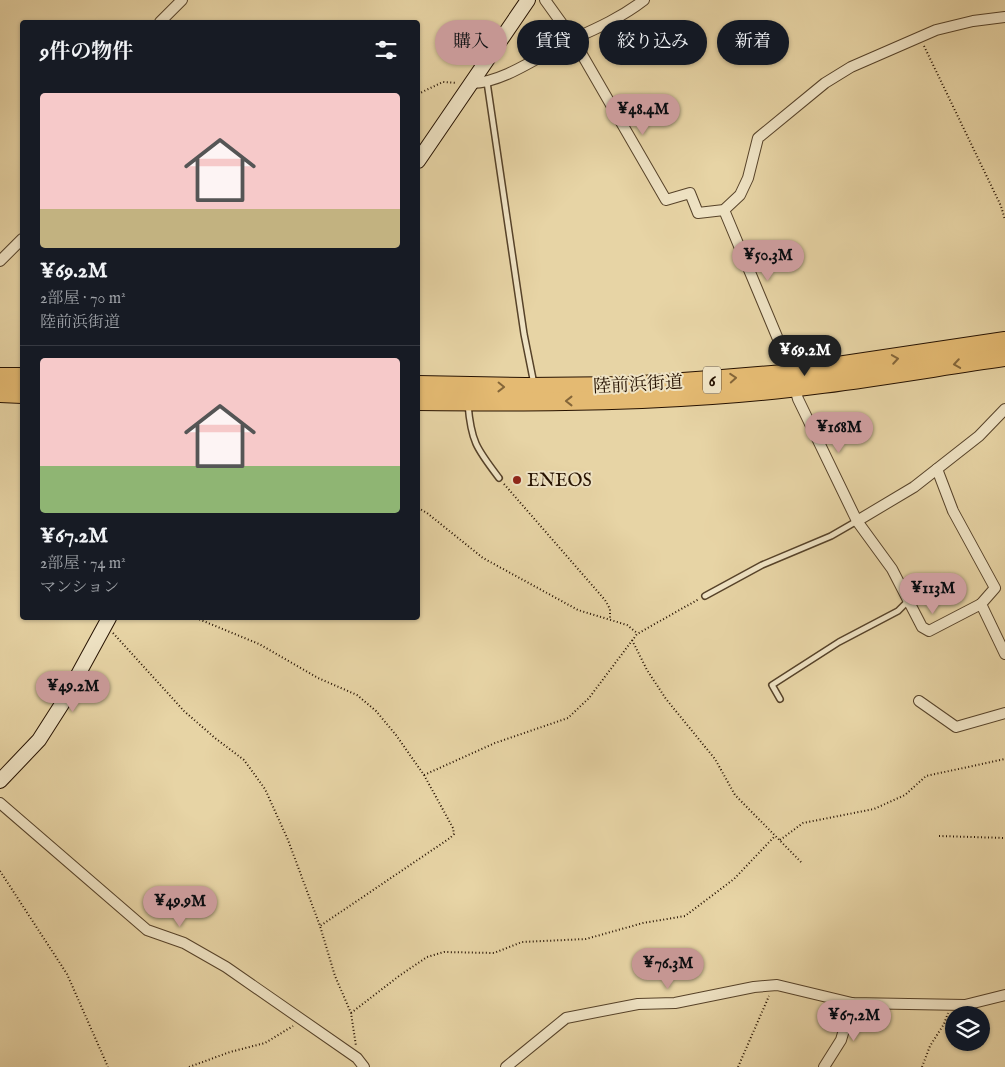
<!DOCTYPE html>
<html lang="ja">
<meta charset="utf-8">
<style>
body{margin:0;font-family:"IM FELL English","Noto Serif JP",serif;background:#242831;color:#f1f3f6;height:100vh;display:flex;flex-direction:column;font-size:19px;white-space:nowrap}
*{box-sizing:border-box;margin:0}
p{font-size:16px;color:#9ea1a6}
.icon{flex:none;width:28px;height:28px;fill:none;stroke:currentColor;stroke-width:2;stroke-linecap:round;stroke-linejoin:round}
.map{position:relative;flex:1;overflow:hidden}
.sheet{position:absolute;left:20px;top:20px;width:400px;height:600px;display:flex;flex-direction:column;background:#171b24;border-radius:5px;box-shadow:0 1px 4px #0004}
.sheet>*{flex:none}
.hud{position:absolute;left:435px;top:20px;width:475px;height:45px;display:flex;gap:10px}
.buttons{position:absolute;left:945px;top:1006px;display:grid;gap:10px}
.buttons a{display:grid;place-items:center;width:45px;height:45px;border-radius:50%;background:#171b24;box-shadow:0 1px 4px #0004;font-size:25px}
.price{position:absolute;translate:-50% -42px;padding:0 11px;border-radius:18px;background:#c59692;color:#111;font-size:16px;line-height:32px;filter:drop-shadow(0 1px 2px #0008)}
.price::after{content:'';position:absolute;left:50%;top:30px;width:15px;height:11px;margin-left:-8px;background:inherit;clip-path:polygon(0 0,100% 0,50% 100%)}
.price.on{background:#222;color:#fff}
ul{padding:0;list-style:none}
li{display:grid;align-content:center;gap:10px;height:265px;padding:0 20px}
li+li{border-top:1px solid #363941}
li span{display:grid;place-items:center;height:155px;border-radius:5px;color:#555}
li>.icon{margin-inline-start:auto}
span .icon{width:90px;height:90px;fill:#fffc;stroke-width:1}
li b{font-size:21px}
h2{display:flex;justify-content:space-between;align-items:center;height:60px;padding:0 20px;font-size:21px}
.tag{padding:0 18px;border-radius:22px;background:#171b24;box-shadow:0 1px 4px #0004;font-size:18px;line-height:45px}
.tag.on{background:#c59692;color:#111}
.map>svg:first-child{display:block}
</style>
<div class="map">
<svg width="1005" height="1067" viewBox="0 0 1005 1067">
<rect width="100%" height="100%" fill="#e7d4a5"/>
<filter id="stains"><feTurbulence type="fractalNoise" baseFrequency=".004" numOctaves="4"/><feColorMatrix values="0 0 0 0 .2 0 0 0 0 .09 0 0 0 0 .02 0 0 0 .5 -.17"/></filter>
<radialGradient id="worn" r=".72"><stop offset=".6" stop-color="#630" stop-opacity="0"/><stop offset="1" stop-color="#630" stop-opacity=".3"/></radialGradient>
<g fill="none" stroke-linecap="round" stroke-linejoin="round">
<g stroke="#564229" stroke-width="8">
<g id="lane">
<path d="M487,82L524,334L534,384"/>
<path d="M468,404C471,442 477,449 499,478"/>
<path d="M705,596L762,565L831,536L857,521"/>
<path d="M780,699L772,685L839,642L898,611L909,600"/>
</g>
</g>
<g stroke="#564229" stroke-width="12">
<g id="street">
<path d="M545,0L573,39L666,200L690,193L698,213L724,210L740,195L748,178L758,138L825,83L851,67L936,30L973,21L1005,17"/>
<path d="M160,22L182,0"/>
<path d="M471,83C502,84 544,53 573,39C598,28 622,17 644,0"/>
<path d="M724,210L788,363L798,399L857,521L892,569L922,627L929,631L981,604L1005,654"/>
<path d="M0,261L22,239"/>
<path d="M937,469L953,511L995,588L981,604"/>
<path d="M857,521L914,487L979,436L1005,409"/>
<path d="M919,701L956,727L1005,713"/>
<path d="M0,803L147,930L184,943L226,967L357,1058L364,1067"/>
<path d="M506,1067L566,1018L638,1004L675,1003L754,987L777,985L852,1003L965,1005L1005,995"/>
<path d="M824,1067L841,1040L852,1003"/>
</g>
</g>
<g stroke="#251100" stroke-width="16">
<g id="secondary">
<path d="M418,161L528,0"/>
<path d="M0,781L39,740L62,704L109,618"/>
</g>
</g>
<g stroke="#251100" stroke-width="20">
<g id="highway">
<path d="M0,377H22"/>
<path d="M418,385L526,387L628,386L710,380L784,374L1005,341"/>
<path d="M0,393L22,394"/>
<path d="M418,401C516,402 614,402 712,395C811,389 908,371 1005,357"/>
</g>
</g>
<g stroke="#251100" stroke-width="2" stroke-dasharray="1 2.5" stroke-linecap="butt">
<path d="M924,46L1001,206L1005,220"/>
<path d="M418,94L443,82L457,83"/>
<path d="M504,484L605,600L610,609V620"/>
<path d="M418,508L427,513L483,558L578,610L627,625L637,633"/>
<path d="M196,618L259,644L318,678L357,695L376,711L396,735L424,775L453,828L454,834L450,838L320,926"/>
<path d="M113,633L184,711L215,738L244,760L265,789L288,840L320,926L335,976L351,1013L356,1046"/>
<path d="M632,640L647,670L666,699L715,759L735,795L802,863"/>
<path d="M424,775L495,743L568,718L589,698L637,634L699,599"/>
<path d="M939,836L1005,838"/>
<path d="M780,840L803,823L874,809L905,795L926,776L1005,759"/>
<path d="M0,871L67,974L108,1067"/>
<path d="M351,1013L399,976L427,957L444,952L494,953L522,942L586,939L643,923L685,916L734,879L775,836"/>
<path d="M189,1067L230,1052L265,1043L293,1026"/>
<path d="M738,1067L769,996"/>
<path d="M922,1067L930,1046L944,1024L948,1013"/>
</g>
<use href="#lane" stroke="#efe3c4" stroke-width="5"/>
<use href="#street" stroke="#efe3c4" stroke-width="10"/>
<use href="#secondary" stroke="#efe3c4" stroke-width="14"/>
<use href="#highway" stroke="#e4ba72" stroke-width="18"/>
</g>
<defs><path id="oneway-chevron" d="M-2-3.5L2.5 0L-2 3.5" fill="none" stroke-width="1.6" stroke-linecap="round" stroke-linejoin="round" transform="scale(1.25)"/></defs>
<g stroke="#846639">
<use href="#oneway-chevron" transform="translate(895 359) rotate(-9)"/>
<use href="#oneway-chevron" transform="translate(957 364) rotate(171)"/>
<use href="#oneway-chevron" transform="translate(733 378) rotate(-4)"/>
<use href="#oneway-chevron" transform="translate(501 387) rotate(1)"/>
<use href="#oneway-chevron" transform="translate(569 401) rotate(180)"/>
</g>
<circle fill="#8f2418" stroke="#efe3c4" stroke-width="2" cx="517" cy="480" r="5"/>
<g text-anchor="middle" stroke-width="4" stroke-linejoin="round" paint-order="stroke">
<rect fill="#efe3c4" stroke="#62503b" stroke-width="1" x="703" y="366.5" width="18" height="27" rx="4"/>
<g font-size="16" font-weight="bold" fill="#251100">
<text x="712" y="386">6</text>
</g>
<g font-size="18" fill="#251100" stroke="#efe3c4">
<text transform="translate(638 384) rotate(-3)" y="6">陸前浜街道</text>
</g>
<g font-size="18" fill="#251100" stroke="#efe3c4" text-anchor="start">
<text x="527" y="486">ENEOS</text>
</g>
</g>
<rect width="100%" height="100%" filter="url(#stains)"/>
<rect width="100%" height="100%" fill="url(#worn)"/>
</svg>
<div class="buttons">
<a><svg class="icon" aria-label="layers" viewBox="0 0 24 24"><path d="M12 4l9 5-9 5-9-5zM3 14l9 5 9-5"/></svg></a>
</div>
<b class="price" style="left:643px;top:136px">¥48.4M</b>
<b class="price" style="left:768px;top:282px">¥50.3M</b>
<b class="price on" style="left:805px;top:377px">¥69.2M</b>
<b class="price" style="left:839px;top:454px">¥168M</b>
<b class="price" style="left:933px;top:615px">¥113M</b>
<b class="price" style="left:73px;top:713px">¥49.2M</b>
<b class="price" style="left:180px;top:928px">¥49.9M</b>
<b class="price" style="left:668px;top:990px">¥76.3M</b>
<b class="price" style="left:854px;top:1042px">¥67.2M</b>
<div class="hud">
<a class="tag on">購入</a>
<a class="tag">賃貸</a>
<a class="tag">絞り込み</a>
<a class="tag">新着</a>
</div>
<section class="sheet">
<h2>9件の物件<svg class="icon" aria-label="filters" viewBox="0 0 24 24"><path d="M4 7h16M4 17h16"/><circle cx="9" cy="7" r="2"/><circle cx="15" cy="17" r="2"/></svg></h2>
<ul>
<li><span style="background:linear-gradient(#f6c9c9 75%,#c2b280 0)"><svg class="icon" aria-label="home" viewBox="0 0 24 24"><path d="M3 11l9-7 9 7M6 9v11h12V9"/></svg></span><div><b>¥69.2M</b><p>2部屋 · 70 m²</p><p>陸前浜街道</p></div></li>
<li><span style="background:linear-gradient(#f6c9c9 70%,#8fb573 0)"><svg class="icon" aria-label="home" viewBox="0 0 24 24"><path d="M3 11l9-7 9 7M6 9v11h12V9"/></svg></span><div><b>¥67.2M</b><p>2部屋 · 74 m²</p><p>マンション</p></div></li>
</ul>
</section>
</div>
